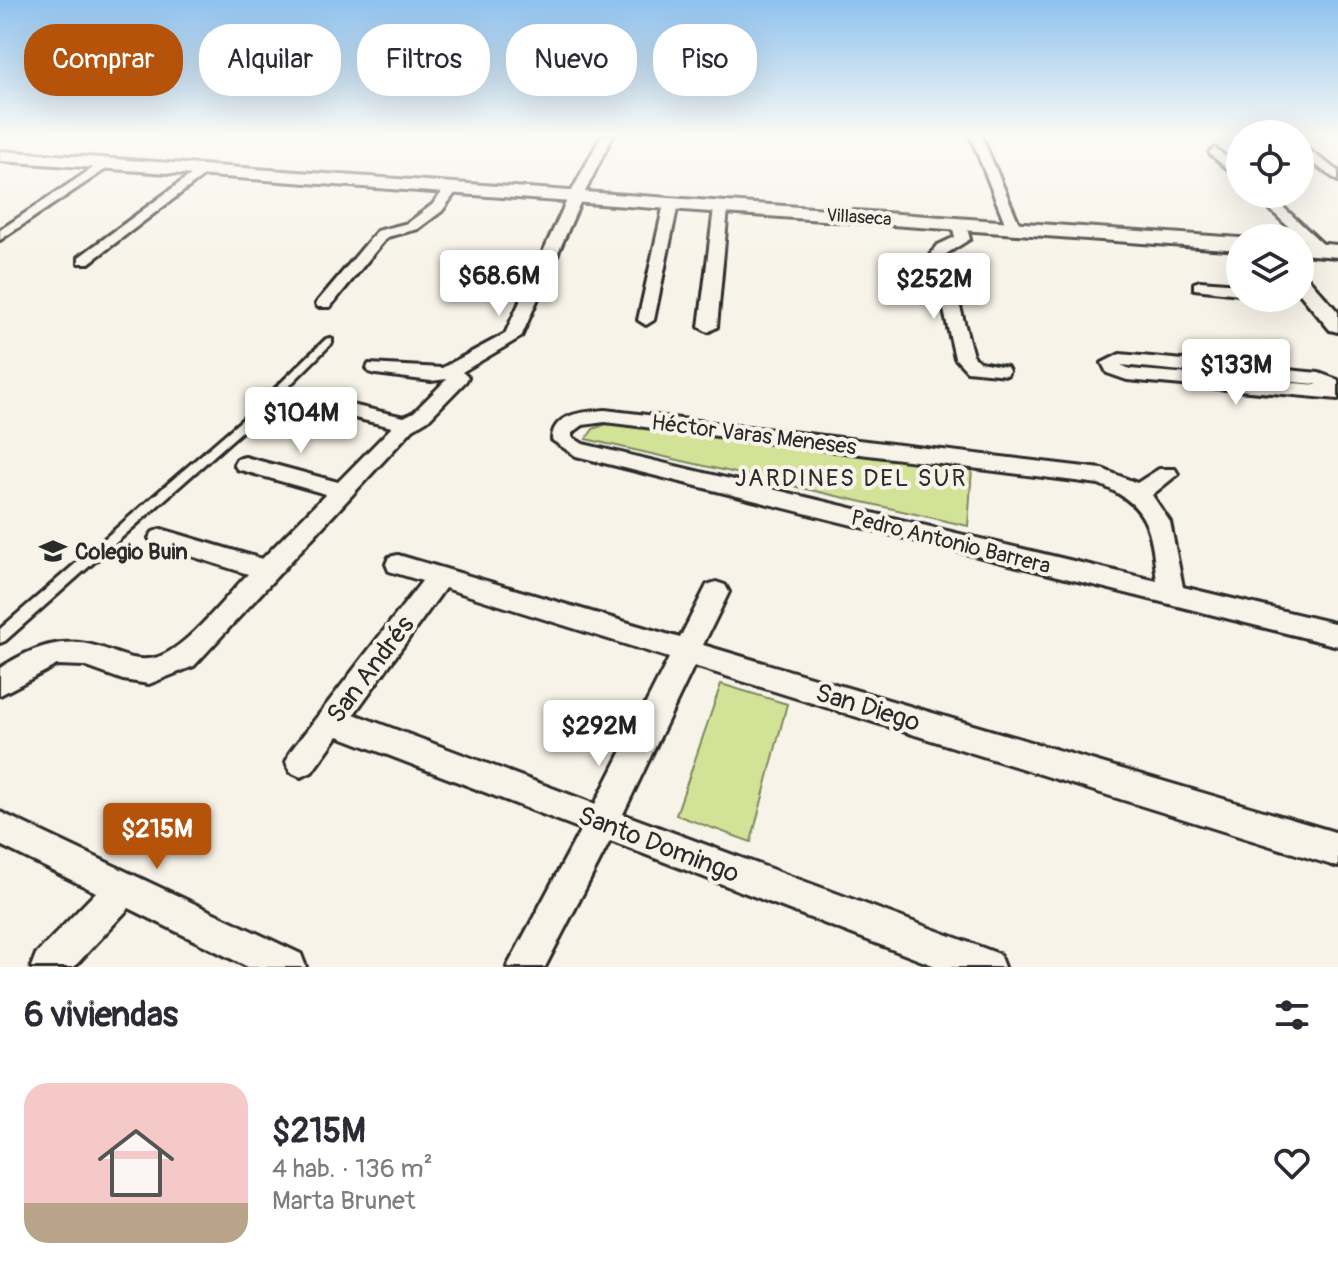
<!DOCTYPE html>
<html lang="es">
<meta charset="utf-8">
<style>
body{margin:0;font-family:Pangolin,sans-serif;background:#f7f7f7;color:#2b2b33;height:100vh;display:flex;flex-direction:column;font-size:30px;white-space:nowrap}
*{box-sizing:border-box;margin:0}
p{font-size:26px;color:#7c7c81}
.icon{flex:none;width:44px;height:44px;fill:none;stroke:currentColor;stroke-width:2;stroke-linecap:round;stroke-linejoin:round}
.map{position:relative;height:967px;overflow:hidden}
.details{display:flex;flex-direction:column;background:#fff;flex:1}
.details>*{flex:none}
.hud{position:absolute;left:24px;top:24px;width:800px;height:72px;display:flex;gap:16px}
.tools{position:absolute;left:1226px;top:120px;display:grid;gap:16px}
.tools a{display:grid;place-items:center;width:88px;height:88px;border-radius:50%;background:#fff;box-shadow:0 8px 32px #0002;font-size:40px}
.price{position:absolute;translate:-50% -68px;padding:0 18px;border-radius:8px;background:#fff;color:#222;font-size:26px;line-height:52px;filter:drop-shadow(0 2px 4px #0008)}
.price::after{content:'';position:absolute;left:50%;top:48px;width:24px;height:18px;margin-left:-12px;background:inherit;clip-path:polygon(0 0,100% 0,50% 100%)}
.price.active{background:#b45309;color:#fff}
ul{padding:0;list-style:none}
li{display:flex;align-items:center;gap:24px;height:200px;padding:0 24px}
li span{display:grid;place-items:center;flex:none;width:224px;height:160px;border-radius:24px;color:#555}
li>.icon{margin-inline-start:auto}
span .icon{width:96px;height:96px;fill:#fffc;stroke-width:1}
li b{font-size:34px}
h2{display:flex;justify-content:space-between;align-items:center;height:96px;padding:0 24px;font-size:34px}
.pill{padding:0 28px;border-radius:32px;background:#fff;box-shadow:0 8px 32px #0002;font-size:28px;line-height:72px}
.pill.active{background:#b45309;color:#fff}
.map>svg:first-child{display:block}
</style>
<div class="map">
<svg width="1338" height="967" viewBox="0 0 1338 967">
<rect width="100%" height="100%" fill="#f7f3e8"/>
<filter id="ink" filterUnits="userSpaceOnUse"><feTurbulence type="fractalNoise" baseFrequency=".0125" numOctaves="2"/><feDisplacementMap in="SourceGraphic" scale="16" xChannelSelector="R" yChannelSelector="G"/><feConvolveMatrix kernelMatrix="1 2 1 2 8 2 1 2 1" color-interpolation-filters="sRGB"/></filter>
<g filter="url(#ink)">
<g fill="#d2e397" stroke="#7e8761" stroke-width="2">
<path d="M612,422L972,468L968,526L586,439L593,429Z"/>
<path d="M721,684L787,704L751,842L676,815Z"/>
</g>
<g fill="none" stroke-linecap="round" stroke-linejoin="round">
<g stroke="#2b2b2b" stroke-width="6">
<path id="service" d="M329,338L332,339V343L260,415L5,641L0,643V629L252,411L326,339Z"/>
</g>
<g stroke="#2b2b2b" stroke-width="6">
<g id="minor">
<path d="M602,135H613L582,198L521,337L462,372L468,377L466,381L428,420L413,429L194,666L149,684L123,680L84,666L57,665L0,695V668C31,648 62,635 99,647C118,653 137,664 158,657C188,647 225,597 248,574L153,544L149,538L153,532L161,529L262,559L326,494L237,469L234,464L237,459L245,457L338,482L392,427L305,406L302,402L305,398L312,396L404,417L414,412L447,379L431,381L376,374L369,372L367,368L369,364L442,368L505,334L568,198Z"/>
<path d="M970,135H981L1021,228L1019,231H1009L1007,228Z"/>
<path d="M1300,144L1338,171V181L1300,154Z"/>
<path d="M1215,148L1240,168V179L1211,155L1209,152Z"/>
<path d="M102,162L112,165L0,240V230Z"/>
<path d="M200,168L210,171L89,263H79V257Z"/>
<path d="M447,186L458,189L442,211L418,229L387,237L330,307H318L316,304L318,301L377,231L408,223L432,205Z"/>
<path d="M1254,194H1269L1326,247V253H1316Z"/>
<path d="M671,200L678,204L654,320L646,325L638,320L664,204Z"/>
<path d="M721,204L728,208L717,327L708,332L699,327L714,208Z"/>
<path d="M959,221L966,225L970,239L946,254L973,356L980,362L1007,367L1009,371L1007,375L967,371L955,358L931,254L938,245L955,237L952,225Z"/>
<path d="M1200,281L1240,284V294L1194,289V283Z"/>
<path d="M1120,354L1319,373L1338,380V399L1127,380L1107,373L1102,363ZM1121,365L1315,384L1318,385L1130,369Z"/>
<path d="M605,410L1102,469L1137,483L1159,469H1175L1178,474L1152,495L1170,522L1183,587L1338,624V646L576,456L552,440C552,413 584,412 605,410ZM605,422L1099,484C1150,505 1151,530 1157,581L583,444L572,437V433L583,425Z"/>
<path d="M398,555L680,638L707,585L716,582L725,585L729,592L703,645L1338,833V867L694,666L623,814L986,949L999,954L1004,967H938L610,841L545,967H507L581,829L338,736L312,772L301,777L290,772L286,762L290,752L422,581L389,571L386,564L389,557ZM445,588L669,658L595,804L354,714Z"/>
<path d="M0,812L301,954L306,967H248L129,908L74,967H31L36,954L96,892L0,845Z"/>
</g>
</g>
<g stroke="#2b2b2b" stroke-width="6">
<path id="tertiary" d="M1300,275L1307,277L1338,312V332L1330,330L1300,294Z"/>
</g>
<g stroke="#2b2b2b" stroke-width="6">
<g id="secondary">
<path d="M0,151L1240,238H1242L1240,250L0,161Z"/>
<path d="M1300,242L1338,245V257L1300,254Z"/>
</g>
</g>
<use href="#service" fill="#f7f3e8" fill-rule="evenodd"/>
<use href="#minor" fill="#f7f3e8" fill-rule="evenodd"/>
<use href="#tertiary" fill="#f7f3e8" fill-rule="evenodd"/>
<use href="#secondary" fill="#f7f3e8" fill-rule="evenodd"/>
</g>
</g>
<linearGradient id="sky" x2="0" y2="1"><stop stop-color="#8fc2ee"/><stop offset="0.5" stop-color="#fbfaf5"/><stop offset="1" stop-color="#fbfaf5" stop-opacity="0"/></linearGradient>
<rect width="1338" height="271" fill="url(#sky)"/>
<defs>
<g id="school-bare" transform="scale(2.16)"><path d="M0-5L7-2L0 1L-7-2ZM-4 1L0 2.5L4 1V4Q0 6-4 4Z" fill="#2b2b2b" stroke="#f7f3e8" stroke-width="2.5" paint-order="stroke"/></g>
</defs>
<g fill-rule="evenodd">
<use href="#school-bare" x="53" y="551"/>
</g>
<g text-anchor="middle" stroke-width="8" stroke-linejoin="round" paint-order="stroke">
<g font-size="18" fill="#2b2b2b" stroke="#f7f3e8">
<text transform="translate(859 217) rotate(4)" y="6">Villaseca</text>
</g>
<g font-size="22" fill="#2b2b2b" stroke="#f7f3e8">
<text transform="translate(754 434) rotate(7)" y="8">Héctor Varas Meneses</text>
<text transform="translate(951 541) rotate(14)" y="8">Pedro Antonio Barrera</text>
</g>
<g font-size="22" font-weight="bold" fill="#2b2b2b" stroke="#f7f3e8" text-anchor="start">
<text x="75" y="559">Colegio Buin</text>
</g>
<g font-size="24" letter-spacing="2" fill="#2b2b2b" stroke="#f7f3e8">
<text x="851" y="486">JARDINES DEL SUR</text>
</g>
<g font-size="26" fill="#2b2b2b" stroke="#f7f3e8">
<text transform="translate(370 669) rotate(-53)" y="9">San Andrés</text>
<text transform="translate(868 707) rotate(17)" y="9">San Diego</text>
<text transform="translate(659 844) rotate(21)" y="9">Santo Domingo</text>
</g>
</g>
</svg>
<div class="tools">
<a><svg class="icon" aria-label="locate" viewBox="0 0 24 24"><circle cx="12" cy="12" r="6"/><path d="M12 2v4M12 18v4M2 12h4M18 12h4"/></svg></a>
<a><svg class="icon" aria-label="layers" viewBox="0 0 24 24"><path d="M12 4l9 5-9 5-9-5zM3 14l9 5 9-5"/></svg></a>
</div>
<b class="price" style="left:499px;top:318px">$68.6M</b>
<b class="price" style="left:934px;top:321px">$252M</b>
<b class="price" style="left:1236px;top:407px">$133M</b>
<b class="price" style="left:301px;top:455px">$104M</b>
<b class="price" style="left:599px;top:768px">$292M</b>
<b class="price active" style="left:157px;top:871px">$215M</b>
<div class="hud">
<a class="pill active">Comprar</a>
<a class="pill">Alquilar</a>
<a class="pill">Filtros</a>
<a class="pill">Nuevo</a>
<a class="pill">Piso</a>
</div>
</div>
<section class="details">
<h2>6 viviendas<svg class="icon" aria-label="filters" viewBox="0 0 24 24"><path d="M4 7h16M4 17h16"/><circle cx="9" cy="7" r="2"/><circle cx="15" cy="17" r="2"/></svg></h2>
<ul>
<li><span style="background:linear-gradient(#f6c9c9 75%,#b9a48a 0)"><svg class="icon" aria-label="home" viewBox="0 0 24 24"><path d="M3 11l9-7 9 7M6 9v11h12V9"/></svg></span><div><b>$215M</b><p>4 hab. · 136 m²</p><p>Marta Brunet</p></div><svg class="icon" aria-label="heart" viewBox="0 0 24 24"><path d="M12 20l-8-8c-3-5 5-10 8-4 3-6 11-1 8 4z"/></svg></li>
</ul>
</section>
